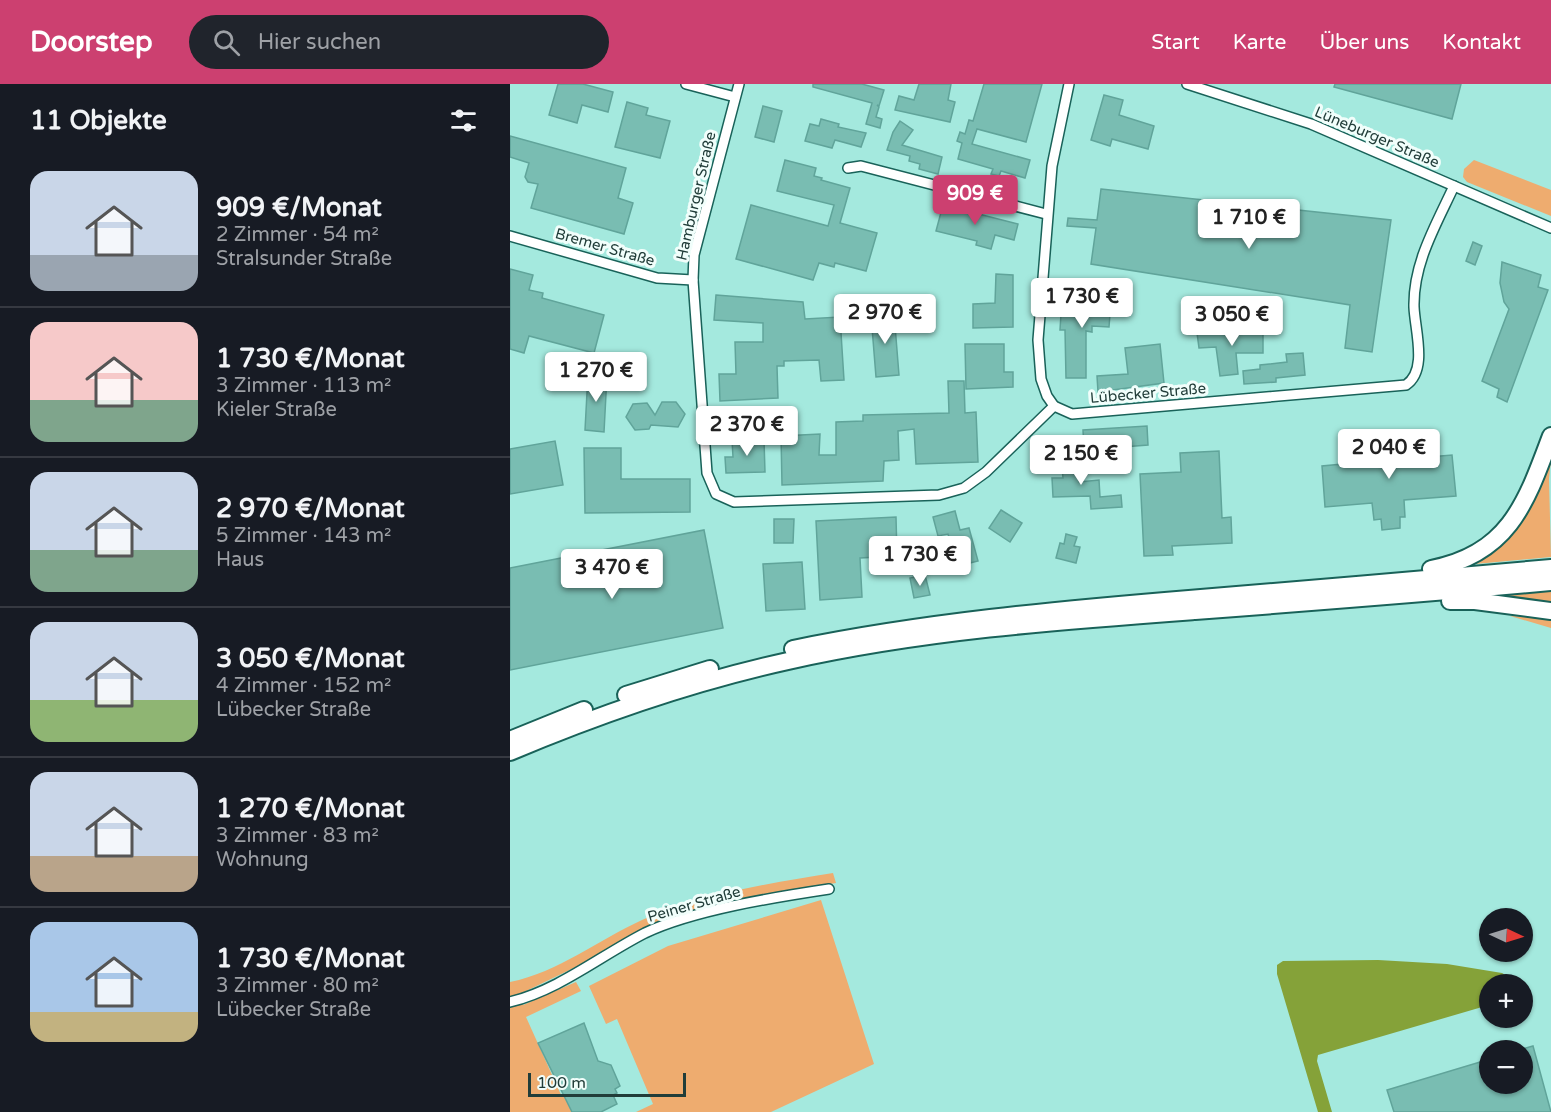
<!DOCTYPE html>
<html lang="de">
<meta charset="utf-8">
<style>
body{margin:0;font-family:"Varela Round",sans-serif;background:#20242c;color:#f1f3f6;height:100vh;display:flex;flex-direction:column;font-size:22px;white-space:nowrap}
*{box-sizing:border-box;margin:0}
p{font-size:20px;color:#9ea1a6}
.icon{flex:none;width:33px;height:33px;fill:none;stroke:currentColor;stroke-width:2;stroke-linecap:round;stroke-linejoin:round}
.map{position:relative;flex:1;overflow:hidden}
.sheet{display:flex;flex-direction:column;background:#171b24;width:510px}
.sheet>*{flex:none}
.needle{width:39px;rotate:94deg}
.fabs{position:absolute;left:969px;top:824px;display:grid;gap:12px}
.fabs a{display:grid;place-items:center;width:54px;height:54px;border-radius:50%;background:#171b24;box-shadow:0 2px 4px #0004;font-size:30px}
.scale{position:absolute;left:18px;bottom:15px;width:158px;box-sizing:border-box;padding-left:6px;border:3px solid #213d39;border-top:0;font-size:16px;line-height:21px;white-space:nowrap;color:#213d39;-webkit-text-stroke:4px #f1fefb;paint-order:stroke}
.price{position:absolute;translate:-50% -51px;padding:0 14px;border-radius:6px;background:#fff;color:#222;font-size:20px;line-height:39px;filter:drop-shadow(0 2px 3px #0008)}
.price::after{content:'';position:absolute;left:50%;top:36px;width:18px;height:14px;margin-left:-9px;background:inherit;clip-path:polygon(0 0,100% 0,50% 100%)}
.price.active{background:#cc4070;color:#fff}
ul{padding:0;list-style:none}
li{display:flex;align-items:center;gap:18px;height:150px;padding:0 30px}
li+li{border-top:2px solid #363941}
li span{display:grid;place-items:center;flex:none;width:168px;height:120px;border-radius:18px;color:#555}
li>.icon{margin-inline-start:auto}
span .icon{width:72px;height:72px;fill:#fffc;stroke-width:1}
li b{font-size:26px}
h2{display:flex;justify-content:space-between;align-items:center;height:72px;padding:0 30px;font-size:26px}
header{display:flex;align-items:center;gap:36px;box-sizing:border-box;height:84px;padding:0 30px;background:#cc4070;color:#fff}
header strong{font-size:28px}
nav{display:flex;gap:33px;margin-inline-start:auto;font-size:21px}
.search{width:420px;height:54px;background:#20242c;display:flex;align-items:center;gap:15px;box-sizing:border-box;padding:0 21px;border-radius:33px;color:#9ea1a6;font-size:22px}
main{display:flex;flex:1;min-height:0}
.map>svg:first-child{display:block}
</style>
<header>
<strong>Doorstep</strong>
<div class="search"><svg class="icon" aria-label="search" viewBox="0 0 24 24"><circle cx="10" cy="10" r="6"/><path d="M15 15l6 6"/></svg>Hier suchen</div>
<nav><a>Start</a><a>Karte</a><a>Über uns</a><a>Kontakt</a></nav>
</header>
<main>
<section class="sheet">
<h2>11 Objekte<svg class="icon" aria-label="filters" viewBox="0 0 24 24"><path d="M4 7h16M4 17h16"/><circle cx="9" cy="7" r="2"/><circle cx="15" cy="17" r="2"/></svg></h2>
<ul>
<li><span style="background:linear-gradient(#c9d6e8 70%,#9aa5b1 0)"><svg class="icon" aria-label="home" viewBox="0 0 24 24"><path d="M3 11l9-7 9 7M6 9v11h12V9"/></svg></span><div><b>909 €/Monat</b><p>2 Zimmer · 54 m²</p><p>Stralsunder Straße</p></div></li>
<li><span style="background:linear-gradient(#f6c9c9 65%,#7fa58c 0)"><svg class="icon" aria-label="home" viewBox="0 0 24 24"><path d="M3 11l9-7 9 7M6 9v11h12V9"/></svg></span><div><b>1 730 €/Monat</b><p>3 Zimmer · 113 m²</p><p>Kieler Straße</p></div></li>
<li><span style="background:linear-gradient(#c9d6e8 65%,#7fa58c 0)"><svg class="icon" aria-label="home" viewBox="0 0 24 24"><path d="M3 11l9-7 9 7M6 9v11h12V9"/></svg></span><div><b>2 970 €/Monat</b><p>5 Zimmer · 143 m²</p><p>Haus</p></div></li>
<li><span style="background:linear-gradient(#c9d6e8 65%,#8fb573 0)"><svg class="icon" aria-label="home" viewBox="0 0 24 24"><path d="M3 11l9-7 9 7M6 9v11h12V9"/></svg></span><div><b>3 050 €/Monat</b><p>4 Zimmer · 152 m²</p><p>Lübecker Straße</p></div></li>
<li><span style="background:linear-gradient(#c9d6e8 70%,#b9a48a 0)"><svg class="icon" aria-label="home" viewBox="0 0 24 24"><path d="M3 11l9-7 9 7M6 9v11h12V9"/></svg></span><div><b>1 270 €/Monat</b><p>3 Zimmer · 83 m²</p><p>Wohnung</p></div></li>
<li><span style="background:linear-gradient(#a9c7e8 75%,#c2b280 0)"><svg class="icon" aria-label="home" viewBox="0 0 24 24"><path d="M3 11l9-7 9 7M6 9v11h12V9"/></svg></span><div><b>1 730 €/Monat</b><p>3 Zimmer · 80 m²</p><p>Lübecker Straße</p></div></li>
</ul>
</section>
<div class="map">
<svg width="1041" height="1028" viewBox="0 0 1041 1028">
<rect width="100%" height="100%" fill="#a4e9de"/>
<g fill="#eeac6f">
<path d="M964,76L1041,106V132L957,98L953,93L954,85Z"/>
<path d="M1041,375L1039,395L1041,473L955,481L972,472Z"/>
<path d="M1041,506V521L991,511Z"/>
<path d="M1000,532L1041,534V544Z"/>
<path d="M323,789L326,799L281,806L189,827L135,844L76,878L10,910L13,921L66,898L71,907L16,933L52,1013H55L62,1028H0V898C49,888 88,856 132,836C189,810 262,799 323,789Z"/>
<path d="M311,816L364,980L261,1028H126L143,1020L107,935L96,940L79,902L158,862Z"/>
</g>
<path fill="#85a239" d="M868,876L937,880L992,889L999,893L1005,900H980L979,921L808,971L807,977L822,1028H808L767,890V881L773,877Z"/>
<g fill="#79bdb2" stroke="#60a49a" stroke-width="1.5">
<path d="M48,0H73L103,8L98,28L72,21L67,39L39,31Z"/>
<path d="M303,0H352L374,6L369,22L367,21L369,23L366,33L372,35L370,44L356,40L362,19L303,3Z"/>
<path d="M409,0H441L438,16L445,18L440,38L385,26L389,12L404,16Z"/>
<path d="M474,0H532L516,58L467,45L462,60L520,76L515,94L491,87L489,92L481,90L483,85L448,75L452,59L447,57L450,48L455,50L459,36L463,37Z"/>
<path d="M825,0H951L942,35L824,3Z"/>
<path d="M594,11L613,16L609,31L644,42L638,65L602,55L600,62L581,56Z"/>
<path d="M117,18L138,24L136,31L160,37L150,74L105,63Z"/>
<path d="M253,22L272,27L264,58L245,53Z"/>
<path d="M311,35L329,40L328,43L356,49L351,63L325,56L322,64L295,57L300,40L309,42Z"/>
<path d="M390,37L403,46L392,61L432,73L428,90L409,85L410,80L399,77L400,72L377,66L383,48Z"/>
<path d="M0,52L116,84L108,114L123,119L114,150L21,124L28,100L18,98L15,93L19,79L0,73Z"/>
<path d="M275,76L306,84L304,92L312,94L311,96L340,104L330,139L367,149L356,187L325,179L324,183L309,179L303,196L226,175L241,121L318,142L324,121L267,107Z"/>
<path d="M591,105L881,136L862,268L835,264L840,221L581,180L586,144L557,142L558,134L587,136Z"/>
<path d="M433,121L508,140L504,156L485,151L481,165L466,161L467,157L426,147Z"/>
<path d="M963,158L972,162L965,181L956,177Z"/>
<path d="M992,178L1031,191L1028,203L1038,206L997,318L987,313L989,305L972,297L999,225L994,218L990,199Z"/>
<path d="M0,185L23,191L19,206L33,209L32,214L94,231L84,269L19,252L14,269L0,265Z"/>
<path d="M486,190L503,191V243L463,244V220L485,219Z"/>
<path d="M585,209L596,210L595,216L601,217L599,243L582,242V248L576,247V294H556L555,246H550L552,214L584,216Z"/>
<path d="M206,211L293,218L295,235L330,233L334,296L311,297L309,276L274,277V282H267L268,314L210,317L209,290H226L225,258H253V239L204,236Z"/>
<path d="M384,229L389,291L366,293L361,231Z"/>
<path d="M725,246H753V269H726L728,290L710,292L706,263L689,264L687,249Z"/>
<path d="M455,260H494V288H503V303L456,305Z"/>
<path d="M650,260L654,299L588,308L587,292L618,290L615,264Z"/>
<path d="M793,269L795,291L766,294V298L734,300L733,287L750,285V281L777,278L776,270Z"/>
<path d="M78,290L97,291L94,348L75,346Z"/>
<path d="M438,297H454L455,329L466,328L468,378L406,380L404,345L388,347L389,376L374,377L373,397L272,401L271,352L310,350L309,371H326V338L353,337V331L439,329Z"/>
<path d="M152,318H166L175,330L168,343L141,341L139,345L125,346L116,333L123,320L137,319L145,331Z"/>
<path d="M637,342L638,361L574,366L573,346Z"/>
<path d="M893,348L895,375L942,371L946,412L894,416L895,433H890V444L872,446L871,435L864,436L862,419L815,423L812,382L864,377L861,350Z"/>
<path d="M222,356H254L255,388L216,389L215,373H223Z"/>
<path d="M45,357L53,401L0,410V365Z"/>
<path d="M74,364H111V395H180V428L75,429Z"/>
<path d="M709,367L712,434L721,433L722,459L662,462L663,471L634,472L630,390L671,388L670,369Z"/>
<path d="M566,370L569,398L589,396L590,413L611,411L612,423L581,425L580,412L543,413L542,394H553L551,372Z"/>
<path d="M491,426L512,439L500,458L479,444Z"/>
<path d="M445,427L450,446L459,444L468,477L448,482L438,450L428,452L423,433Z"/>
<path d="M386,433L387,472L350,474L352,513L310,516L306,437Z"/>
<path d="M264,435H284L283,459H264Z"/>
<path d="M194,446L213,544L0,586V484Z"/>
<path d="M556,450L567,453L564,462L570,463L566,479L546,474L550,459L554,460Z"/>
<path d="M292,478L295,525L256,527L253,480Z"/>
<path d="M415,491L420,511L404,514L400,494Z"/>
<path d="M74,939L88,977L101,981L110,1002L105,1005L107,1009L103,1011L107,1020L91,1028H62L28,959Z"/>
<path d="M1023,962L1041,1028H884L877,1006L980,975V999H1012V965Z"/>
</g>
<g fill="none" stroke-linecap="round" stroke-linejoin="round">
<g stroke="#196259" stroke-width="12">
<g id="street">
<path d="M176,0L225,13"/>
<path d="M229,0L184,171L183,196L197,389L206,410L224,418L429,411L454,404L476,388L544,322"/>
<path d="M559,0L542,82L528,256L531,295L537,312L544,322L562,330L896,301C918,286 905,247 904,223C903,179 926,141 944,102"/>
<path d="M677,0L801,40L1041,144"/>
<path d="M338,84L351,82L536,130"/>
<path d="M0,152L147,194L183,196"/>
<path d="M0,918C49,906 90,872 135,849C183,826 266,813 319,805"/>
</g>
</g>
<g stroke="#196259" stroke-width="20">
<g id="highway">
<path d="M921,485C999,470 1016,419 1041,352"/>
<path d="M940,517H965L1041,527"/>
<path d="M283,565C414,538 546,526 679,515C800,505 920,495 1041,484"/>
<path d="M116,611L200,585"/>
<path d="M0,656L74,626"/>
<path d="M0,668C90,630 183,598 278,577C411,547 549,537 685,527C804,518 922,509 1041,498"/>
</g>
</g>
<use href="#street" stroke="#fff" stroke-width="9"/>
<use href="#highway" stroke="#fff" stroke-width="16"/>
</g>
<g text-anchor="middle" stroke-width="6" stroke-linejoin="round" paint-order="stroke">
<g font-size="15" fill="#213d39" stroke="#f1fefb">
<text transform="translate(867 53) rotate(23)" y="5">Lüneburger Straße</text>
<text transform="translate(186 112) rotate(-77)" y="5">Hamburger Straße</text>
<text transform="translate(95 163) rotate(16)" y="5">Bremer Straße</text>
<text transform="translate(638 309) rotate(-5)" y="5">Lübecker Straße</text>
<text transform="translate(184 820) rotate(-16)" y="5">Peiner Straße</text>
</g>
</g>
</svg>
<div class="fabs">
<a><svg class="needle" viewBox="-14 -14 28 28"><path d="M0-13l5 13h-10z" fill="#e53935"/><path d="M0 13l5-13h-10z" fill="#9ea1a6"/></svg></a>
<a>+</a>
<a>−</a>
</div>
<div class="scale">100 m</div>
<b class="price active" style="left:465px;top:142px">909 €</b>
<b class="price" style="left:739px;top:166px">1 710 €</b>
<b class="price" style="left:572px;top:245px">1 730 €</b>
<b class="price" style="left:375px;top:261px">2 970 €</b>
<b class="price" style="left:722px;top:263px">3 050 €</b>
<b class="price" style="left:86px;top:319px">1 270 €</b>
<b class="price" style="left:237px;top:373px">2 370 €</b>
<b class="price" style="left:879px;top:396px">2 040 €</b>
<b class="price" style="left:571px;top:402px">2 150 €</b>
<b class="price" style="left:410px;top:503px">1 730 €</b>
<b class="price" style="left:102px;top:516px">3 470 €</b>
</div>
</main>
